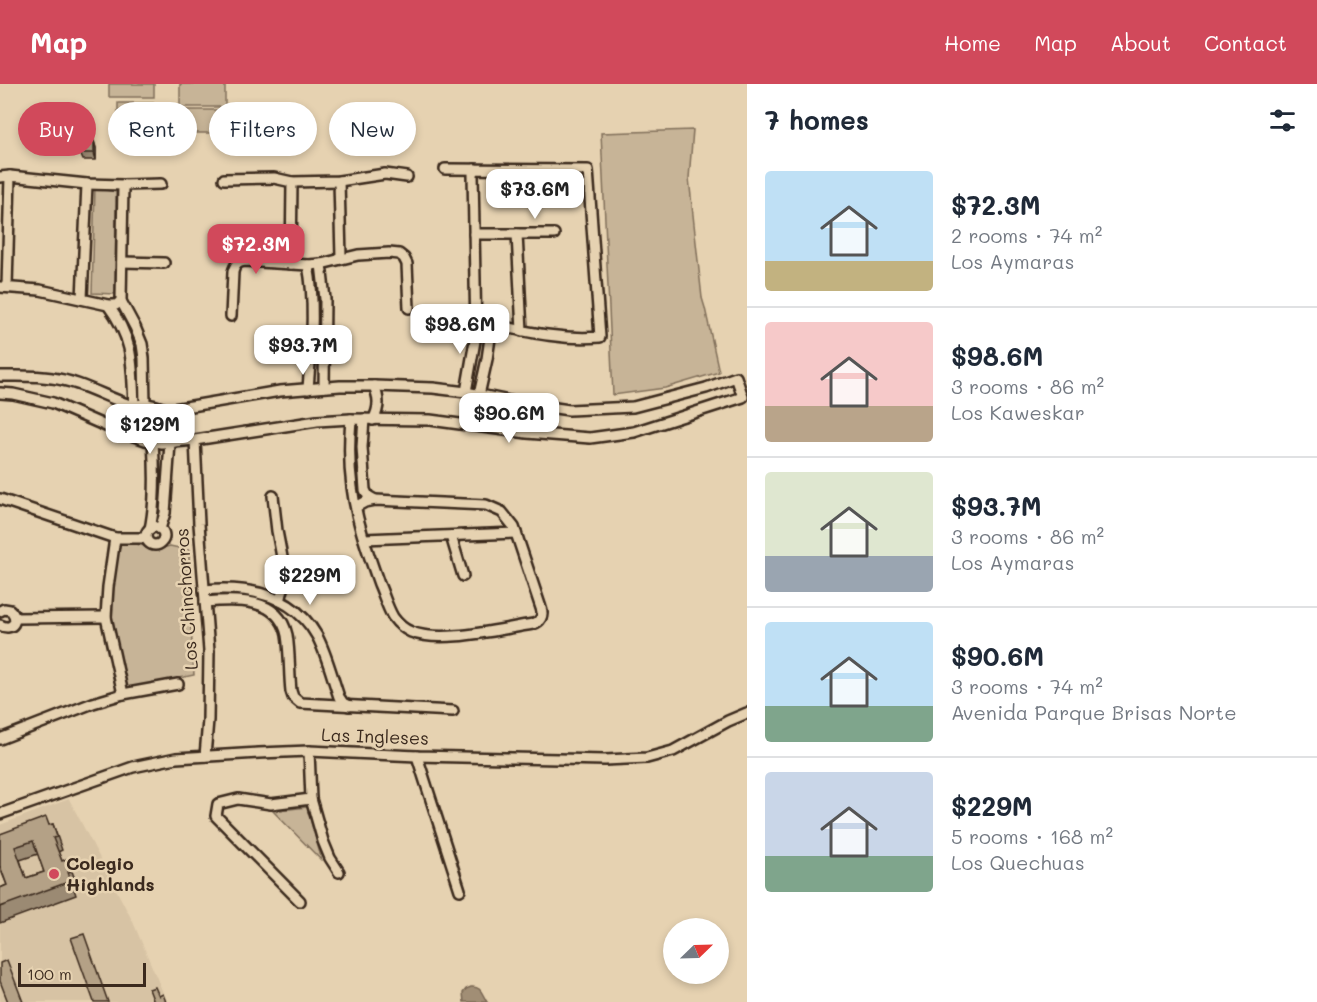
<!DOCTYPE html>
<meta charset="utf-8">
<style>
body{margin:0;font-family:Mali,sans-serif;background:#f6f6f7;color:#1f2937;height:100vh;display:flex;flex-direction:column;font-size:22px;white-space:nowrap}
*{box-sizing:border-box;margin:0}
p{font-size:20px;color:#747a83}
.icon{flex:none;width:33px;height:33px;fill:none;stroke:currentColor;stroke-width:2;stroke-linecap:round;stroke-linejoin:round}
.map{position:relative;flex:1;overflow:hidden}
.details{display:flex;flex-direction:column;background:#fff;width:570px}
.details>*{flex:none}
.banner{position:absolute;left:18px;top:18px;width:570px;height:54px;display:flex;gap:12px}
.needle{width:39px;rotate:67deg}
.buttons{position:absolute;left:663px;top:834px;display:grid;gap:12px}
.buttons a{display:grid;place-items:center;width:66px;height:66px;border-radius:50%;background:#fff;box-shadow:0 3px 9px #0003;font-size:30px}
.scale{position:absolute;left:18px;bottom:15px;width:128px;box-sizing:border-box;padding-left:6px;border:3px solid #3b2a1e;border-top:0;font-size:16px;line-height:21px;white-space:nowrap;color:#3b2a1e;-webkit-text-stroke:4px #e6d2b1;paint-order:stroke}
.price{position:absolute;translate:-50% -51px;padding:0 14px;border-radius:12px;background:#fff;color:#222;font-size:20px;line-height:39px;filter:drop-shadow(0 2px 3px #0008)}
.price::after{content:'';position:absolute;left:50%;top:36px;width:18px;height:14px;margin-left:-9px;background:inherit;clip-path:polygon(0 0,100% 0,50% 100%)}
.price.selected{background:#d1495b;color:#fff}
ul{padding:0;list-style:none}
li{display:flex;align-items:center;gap:18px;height:150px;padding:0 18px}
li+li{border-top:2px solid #e0e1e3}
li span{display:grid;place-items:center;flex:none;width:168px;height:120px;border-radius:6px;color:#555}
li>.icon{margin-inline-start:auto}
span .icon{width:72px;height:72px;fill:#fffc;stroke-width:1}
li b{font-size:26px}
h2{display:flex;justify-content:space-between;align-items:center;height:72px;padding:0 18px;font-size:26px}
.pill{padding:0 21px;border-radius:27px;background:#fff;box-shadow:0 3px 9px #0003;font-size:21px;line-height:54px}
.pill.selected{background:#d1495b;color:#fff}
header{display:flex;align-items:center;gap:36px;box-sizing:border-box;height:84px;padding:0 30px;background:#d1495b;color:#fff}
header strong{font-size:28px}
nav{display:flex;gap:33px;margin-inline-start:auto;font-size:21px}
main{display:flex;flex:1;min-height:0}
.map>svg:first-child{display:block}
</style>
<header>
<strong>Map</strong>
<nav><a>Home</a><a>Map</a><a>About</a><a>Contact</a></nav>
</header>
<main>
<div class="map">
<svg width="747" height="918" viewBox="0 0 747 918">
<rect width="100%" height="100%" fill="#e6d2b1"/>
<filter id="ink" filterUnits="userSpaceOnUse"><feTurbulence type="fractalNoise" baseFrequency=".0167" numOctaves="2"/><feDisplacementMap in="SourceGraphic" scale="12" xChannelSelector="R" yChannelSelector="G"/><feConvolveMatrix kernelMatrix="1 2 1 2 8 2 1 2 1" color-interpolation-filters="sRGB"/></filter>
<g filter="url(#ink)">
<path fill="#d7c3a4" d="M69,715L133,838L167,918H0V741Z"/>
<g fill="#c7b497" stroke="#816f5a" stroke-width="1.5">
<rect x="109" y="0" width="45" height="13"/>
<rect x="180" y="0" width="45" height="23"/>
<rect x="118" y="19" width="45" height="23"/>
<rect x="180" y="26" width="45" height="23"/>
<path d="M693,46L689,94L702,214L705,224L719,288L665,304L613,311L601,49Z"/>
<path d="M95,104L116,108L115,210L92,209Z"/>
<path d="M146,325L166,331L172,343L171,350L166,354L143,349L135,339L137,331Z"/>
<path d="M118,457L151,463L162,464L170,462L189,466L190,528L194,591L128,605L111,531Z"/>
<path d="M307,723L322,777L273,727Z"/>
</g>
<path fill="#a18e75" stroke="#786652" stroke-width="1.5" d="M471,903C482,902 482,911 487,918H464L463,909L466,905Z"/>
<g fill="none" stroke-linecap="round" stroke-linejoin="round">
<g stroke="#3b2a1e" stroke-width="14">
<g id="minor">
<path d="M445,85L588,86L600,253C558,257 517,245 477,237"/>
<path d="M0,93L10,92L87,100L123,101L161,100"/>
<path d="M224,95L274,94L292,98L339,97L385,90L407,93"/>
<path d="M339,97L341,174"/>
<path d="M123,101L121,217L135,243L142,260L144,274L145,320"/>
<path d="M474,150H554"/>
<path d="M517,150L522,247"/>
<path d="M122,178L164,179"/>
<path d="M291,180L292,98"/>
<path d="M321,180L325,215L324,303"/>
<path d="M0,203L40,206L108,221H116L121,217"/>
<path d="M7,203L10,92"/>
<path d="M82,215L87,100"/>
<path d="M108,221C134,256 132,280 134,322"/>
<path d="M231,232L233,188C235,181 237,178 245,177L308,181L321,180L358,171L389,169L399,170L404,174L407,180L409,224"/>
<path d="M0,292C17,292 35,291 52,294C78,297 102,311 127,320C134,322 140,320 147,320C154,321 161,323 168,326L280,307L340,302H374L433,304L466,308L514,318L569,326L633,323L706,304L736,293L743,313L634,348L590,354L527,349L430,336L351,335L317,337L195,356L162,359L145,356L108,343L53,319L13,310L0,309"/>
<path d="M308,305C311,263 316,222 308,181"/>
<path d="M466,308L476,251L473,90L475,85"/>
<path d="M479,311L487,275L492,240"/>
<path d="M134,322C127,333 130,341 135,352"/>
<path d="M168,326C181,333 178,345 175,358"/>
<path d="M351,335C349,358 349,381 352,403C356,436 368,469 379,500C384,511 387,523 393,533C398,540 404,545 411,548C442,560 499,545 533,540C540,538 544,532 541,524L514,443L502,428L486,421L375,416L365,418L356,423"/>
<path d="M364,335L362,363L365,406L368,412L375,416"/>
<path d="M373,336C380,323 379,314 374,302"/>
<path d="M195,356L199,440L209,567L208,636L205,672"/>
<path d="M273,412L277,447L286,494L280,517"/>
<path d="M0,415L115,454H146"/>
<circle cx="155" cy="452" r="9"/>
<path d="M150,445C156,417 155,387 153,358"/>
<path d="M160,445L165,429L170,359"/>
<path d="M451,452L463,492"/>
<path d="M115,454L108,503L106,533L123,610"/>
<path d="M364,455L516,449"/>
<path d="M204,506C248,502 293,510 317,552C327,571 332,593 339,613L343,619L349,622"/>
<path d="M205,518C235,515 279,513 287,551C290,570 289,589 291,607L293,613L300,619L453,627"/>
<path d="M0,527L4,525L10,526C20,535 13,548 0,541"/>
<path d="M15,534L106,533"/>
<path d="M0,655L93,619L123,610L178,600"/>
<path d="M309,667L311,715L323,757L330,774L339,788"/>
<path d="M417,672L460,806"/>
<path d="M0,730L133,683L176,674L259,669L309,667L417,672L605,676L647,674L673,667L728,637L747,629"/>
<path d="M300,817L216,732L218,720L238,715L271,720L311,715"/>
</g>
</g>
<use href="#minor" stroke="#e6d2b1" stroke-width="9"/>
</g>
<g fill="#9b8a73" stroke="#3b2a1e" stroke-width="1.5" fill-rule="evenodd">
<path d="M94,57L96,64V76H83L80,69Z"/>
<path d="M53,740L62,766L58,768L62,777L67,775L77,800L73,802L76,811L0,839V804L7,801L0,784V750ZM38,770L44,788L26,794L20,776Z"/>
</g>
<path fill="#7e715e" stroke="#3b2a1e" stroke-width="1.5" d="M94,57L96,64V76L94,69Z"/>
<g fill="#b4a186" stroke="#3b2a1e" stroke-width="1.5" fill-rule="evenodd">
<path d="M94,57V69H80V58Z"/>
<path d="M46,733L49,741L53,740L57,753L53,754L62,777L67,775L72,787L68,788L71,797L0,823V804L7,801L0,782V750ZM33,757L44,788L26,794L15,763Z"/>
<path d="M84,850L108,918H94L71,854Z"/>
<path d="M7,876L23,918H8L0,897V879Z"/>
<path d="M155,903L159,912L163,910L166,918H154L149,905Z"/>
</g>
</g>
<circle fill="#d1495b" stroke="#e6d2b1" stroke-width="2" cx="54" cy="790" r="6"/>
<g text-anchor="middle" stroke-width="5" stroke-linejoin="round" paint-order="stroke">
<g font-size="18" fill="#3b2a1e" stroke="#e6d2b1">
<text transform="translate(187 515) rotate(-94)" y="6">Los Chinchorros</text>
<text transform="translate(375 653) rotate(2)" y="6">Las Ingleses</text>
</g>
<g font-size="18" font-weight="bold" fill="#3b2a1e" stroke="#e6d2b1" text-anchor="start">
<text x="66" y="786">Colegio<tspan x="66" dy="21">Highlands</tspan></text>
</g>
</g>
</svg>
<div class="buttons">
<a><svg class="needle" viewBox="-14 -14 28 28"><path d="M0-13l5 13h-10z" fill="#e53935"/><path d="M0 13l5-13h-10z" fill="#747a83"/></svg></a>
</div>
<div class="scale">100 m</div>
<b class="price" style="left:535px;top:136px">$73.6M</b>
<b class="price selected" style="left:256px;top:191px">$72.3M</b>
<b class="price" style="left:460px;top:271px">$98.6M</b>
<b class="price" style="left:303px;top:292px">$93.7M</b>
<b class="price" style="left:509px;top:360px">$90.6M</b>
<b class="price" style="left:150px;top:371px">$129M</b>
<b class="price" style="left:310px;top:522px">$229M</b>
<div class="banner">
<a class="pill selected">Buy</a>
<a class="pill">Rent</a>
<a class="pill">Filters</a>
<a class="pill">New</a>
</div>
</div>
<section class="details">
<h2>7 homes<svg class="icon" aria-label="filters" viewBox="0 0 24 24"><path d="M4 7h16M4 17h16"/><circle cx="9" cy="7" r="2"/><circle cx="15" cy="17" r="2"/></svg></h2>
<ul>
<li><span style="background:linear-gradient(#bfe0f5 75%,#c2b280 0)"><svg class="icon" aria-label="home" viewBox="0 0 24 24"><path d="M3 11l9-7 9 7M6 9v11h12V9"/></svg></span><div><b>$72.3M</b><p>2 rooms · 74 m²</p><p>Los Aymaras</p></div></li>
<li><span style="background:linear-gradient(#f6c9c9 70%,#b9a48a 0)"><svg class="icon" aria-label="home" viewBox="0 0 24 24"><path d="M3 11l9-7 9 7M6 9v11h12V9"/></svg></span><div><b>$98.6M</b><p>3 rooms · 86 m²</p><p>Los Kaweskar</p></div></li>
<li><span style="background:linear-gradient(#dfe7d0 70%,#9aa5b1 0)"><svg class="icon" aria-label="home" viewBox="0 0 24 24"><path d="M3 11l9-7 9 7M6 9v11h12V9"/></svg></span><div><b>$93.7M</b><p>3 rooms · 86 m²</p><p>Los Aymaras</p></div></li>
<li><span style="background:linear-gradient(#bfe0f5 70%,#7fa58c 0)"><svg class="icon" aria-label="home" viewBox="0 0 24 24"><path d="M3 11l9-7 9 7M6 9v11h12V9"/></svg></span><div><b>$90.6M</b><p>3 rooms · 74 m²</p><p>Avenida Parque Brisas Norte</p></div></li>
<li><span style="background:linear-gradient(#c9d6e8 70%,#7fa58c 0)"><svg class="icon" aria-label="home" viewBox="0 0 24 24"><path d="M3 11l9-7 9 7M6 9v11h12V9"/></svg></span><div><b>$229M</b><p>5 rooms · 168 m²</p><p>Los Quechuas</p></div></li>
</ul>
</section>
</main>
